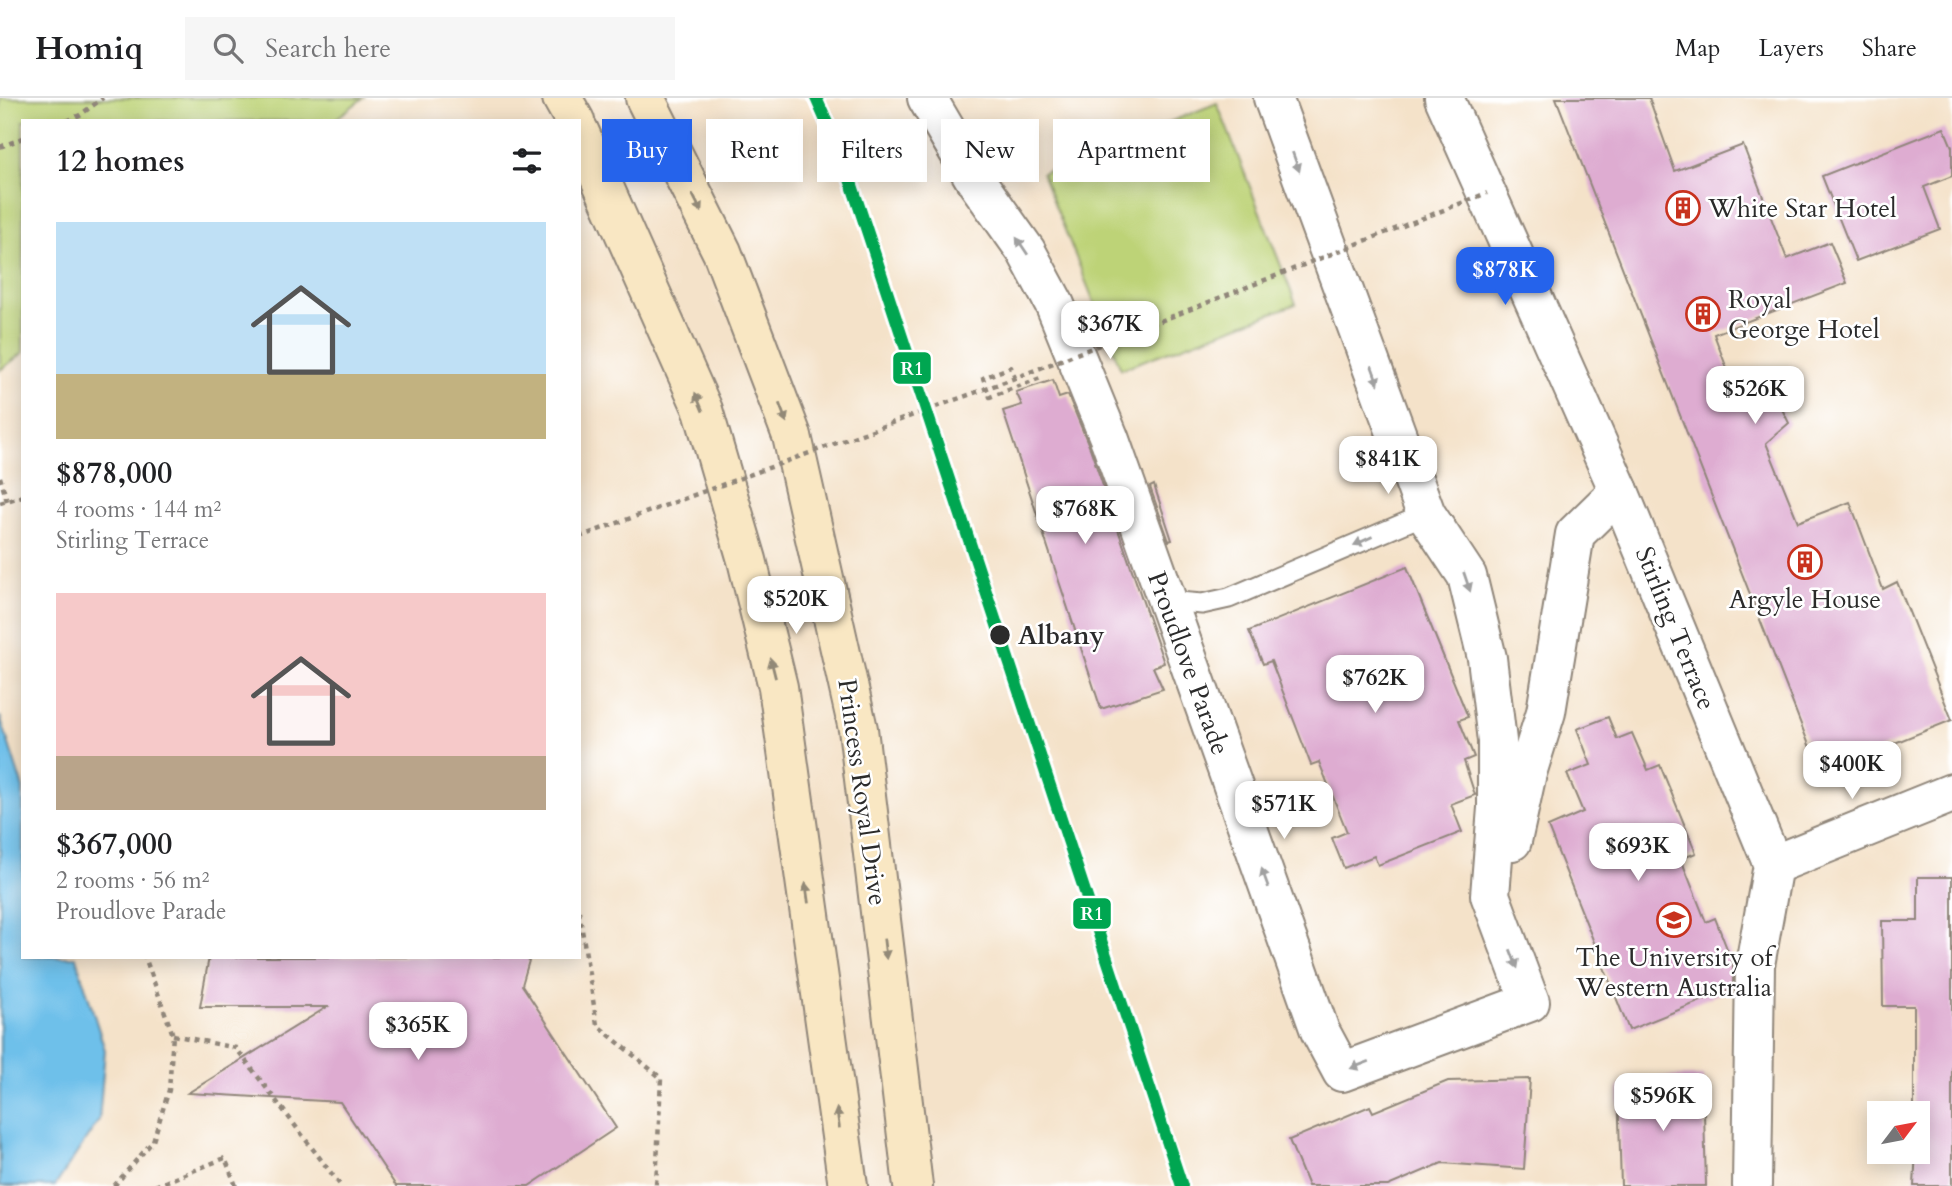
<!DOCTYPE html>
<meta charset="utf-8">
<style>
body{margin:0;font-family:Cardo,serif;background:#f6f6f6;color:#202124;height:100vh;display:flex;flex-direction:column;font-size:26px;white-space:nowrap}
*{box-sizing:border-box;margin:0}
p{font-size:23px;color:#757577}
.icon{flex:none;width:38px;height:38px;fill:none;stroke:currentColor;stroke-width:2;stroke-linecap:round;stroke-linejoin:round}
.map{position:relative;flex:1;overflow:hidden}
.drawer{position:absolute;left:21px;top:21px;width:560px;height:840px;display:flex;flex-direction:column;background:#fff;border-radius:0px;box-shadow:0 4px 18px #0003}
.drawer>*{flex:none}
.hud{position:absolute;left:602px;top:21px;width:665px;height:63px;display:flex;gap:14px}
.needle{width:46px;rotate:58deg}
.buttons{position:absolute;left:1867px;top:1003px;display:grid;gap:14px}
.buttons a{display:grid;place-items:center;width:63px;height:63px;border-radius:0px;background:#fff;box-shadow:0 4px 18px #0003;font-size:35px}
.price{position:absolute;translate:-50% -60px;padding:0 16px;border-radius:14px;background:#fff;color:#222;font-size:23px;line-height:46px;filter:drop-shadow(0 2px 4px #0008)}
.price::after{content:'';position:absolute;left:50%;top:42px;width:21px;height:16px;margin-left:-10px;background:inherit;clip-path:polygon(0 0,100% 0,50% 100%)}
.price.selected{background:#2563eb;color:#fff}
ul{padding:0;list-style:none}
li{display:grid;align-content:center;gap:14px;height:371px;padding:0 35px}
li span{display:grid;place-items:center;height:217px;border-radius:0px;color:#555}
li>.icon{margin-inline-start:auto}
span .icon{width:126px;height:126px;fill:#fffc;stroke-width:1}
li b{font-size:30px}
h2{display:flex;justify-content:space-between;align-items:center;height:84px;padding:0 35px;font-size:30px}
.chip{padding:0 24px;border-radius:0px;background:#fff;box-shadow:0 4px 18px #0003;font-size:24px;line-height:63px}
.chip.selected{background:#2563eb;color:#fff}
header{display:flex;align-items:center;gap:42px;box-sizing:border-box;height:98px;padding:0 35px;background:#fff;border-bottom:2px solid #e0e0e0}
header strong{font-size:33px}
nav{display:flex;gap:38px;margin-inline-start:auto;font-size:24px}
.search{width:490px;height:63px;background:#f6f6f6;display:flex;align-items:center;gap:18px;box-sizing:border-box;padding:0 24px;border-radius:0px;color:#757577;font-size:26px}
.map>svg:first-child{display:block}
</style>
<header>
<strong>Homiq</strong>
<div class="search"><svg class="icon" aria-label="search" viewBox="0 0 24 24"><circle cx="10" cy="10" r="6"/><path d="M15 15l6 6"/></svg>Search here</div>
<nav><a>Map</a><a>Layers</a><a>Share</a></nav>
</header>
<div class="map">
<svg width="1952" height="1088" viewBox="0 0 1952 1088">
<rect width="100%" height="100%" fill="#fff"/>
<filter id="ink" filterUnits="userSpaceOnUse"><feTurbulence type="fractalNoise" baseFrequency=".0143" numOctaves="2"/><feDisplacementMap in="SourceGraphic" scale="14" xChannelSelector="R" yChannelSelector="G"/><feConvolveMatrix kernelMatrix="1 2 1 2 8 2 1 2 1" color-interpolation-filters="sRGB"/></filter>
<filter id="wash" filterUnits="userSpaceOnUse"><feTurbulence type="fractalNoise" baseFrequency=".00686" numOctaves="4" result="noise"/><feDisplacementMap in="SourceGraphic" scale="28" xChannelSelector="R" yChannelSelector="G"/><feGaussianBlur stdDeviation="1.57" result="paint"/><feColorMatrix in="noise" values="0 0 0 0 0 0 0 0 0 0 0 0 0 0 0 0 0 1.4 0 .05"/><feComposite in="paint" operator="in"/></filter>
<g filter="url(#wash)">
<rect width="100%" height="100%" fill="#f4e2c9"/>
<g fill="#bdd377" stroke="#747f51" stroke-width="2">
<path d="M0,0H363L333,23H23V255L0,272Z"/>
<path d="M1217,5L1296,206L1121,271L1042,75Z"/>
</g>
<path fill="#6ec0ea" stroke="#4c768a" stroke-width="2" d="M0,618L23,690V859H76L105,952L99,1022L55,1088H0Z"/>
<g id="blocks">
<g fill="#deacd1">
<path d="M1556,0H1649L1675,73L1743,47L1787,161L1830,144L1847,185L1714,236L1738,300L1770,287L1789,325L1766,345L1798,424L1850,404L1883,491L1897,484L1952,622L1820,675Z"/>
<path d="M1944,30L1952,49V78L1924,89L1940,131L1856,163L1822,78Z"/>
<path d="M1053,282L1059,300L1068,297L1090,350L1164,565L1153,569L1163,591L1101,611L1003,313L1022,307L1016,294Z"/>
<path d="M1154,387L1172,442L1169,443L1150,389Z"/>
<path d="M1407,469L1468,619L1459,622L1474,659L1464,663L1475,697L1451,706L1462,734L1378,767L1374,758L1344,770L1332,740L1347,734L1319,664L1311,667L1271,563L1263,566L1249,533Z"/>
<path d="M1608,619L1617,641L1632,635L1648,672L1660,667L1696,755L1681,761L1706,824L1715,820L1733,866V890L1629,932L1548,729L1583,714L1567,676L1591,667L1577,631Z"/>
<path d="M1918,779H1952V1088H1914L1918,1015H1914V908H1883L1882,823H1918Z"/>
<path d="M209,859H530L522,887L616,1030L529,1088H396L340,1004L188,995L327,909H200Z"/>
<path d="M1703,978L1706,1088H1621L1618,988L1651,987L1648,979Z"/>
<path d="M1530,981L1524,1071L1442,1065L1388,1088H1308L1289,1042L1370,1008L1373,1014L1448,983Z"/>
</g>
</g>
</g>
<g filter="url(#ink)">
<use href="#blocks" fill-opacity="0" stroke="#90867a" stroke-width="2"/>
<g fill="none" stroke-linecap="round" stroke-linejoin="round">
<g stroke="#90867a" stroke-width="23">
<path id="lane" d="M1167,503L1202,506L1229,500L1426,416"/>
</g>
<g stroke="#90867a" stroke-width="42">
<g id="street">
<path d="M927,0L974,80L1026,153L1055,207L1110,342L1320,933L1342,974L1530,904L1490,797L1497,710V643L1487,560L1467,478L1426,416L1273,0"/>
<path d="M1444,0L1619,393L1773,767L1755,867L1752,1088"/>
<path d="M1512,743L1527,675L1546,614L1575,436L1619,393"/>
<path d="M1773,767L1952,695"/>
</g>
</g>
<g stroke="#90867a" stroke-width="42">
<g id="secondary">
<path d="M562,0L575,23"/>
<path d="M645,0L722,154L792,338L858,631L913,1088"/>
<path d="M579,33L703,312L747,462L778,589L848,1088"/>
</g>
</g>
<g stroke="#90867a" stroke-width="4.5" stroke-dasharray="5 5" stroke-linecap="butt">
<path d="M67,23L80,17L103,0"/>
<path d="M0,49L23,40"/>
<path d="M1015,280L1011,269L983,280L990,299L1043,279"/>
<path d="M0,379L7,403"/>
<path d="M0,405L23,398"/>
<path d="M579,813L597,927L661,980L656,1087L652,1088"/>
<path d="M173,937L236,950L341,1088"/>
<path d="M114,1088L153,1043L169,992L173,937L145,859"/>
<path d="M155,1088L225,1060L236,1088"/>
</g>
<use href="#lane" stroke="#fff" stroke-width="19"/>
<use href="#street" stroke="#fff" stroke-width="38"/>
<use href="#secondary" stroke="#f9e7c3" stroke-width="38"/>
<path stroke="#90867a" stroke-width="4.5" stroke-dasharray="5 5" stroke-linecap="butt" d="M579,439L1015,280L1487,95"/>
<g stroke="#fff" stroke-width="18">
<path id="rail-1" d="M816,0L845,66L1182,1088"/>
</g>
<use href="#rail-1" stroke="#00a651" stroke-width="12"/>
</g>
<defs><path id="oneway-solid" d="M-6-.8H1V-3.2L6.5 0L1 3.2V.8H-6Z" transform="scale(1.75)"/></defs>
<g fill="#a0a0a0">
<use href="#oneway-solid" transform="translate(1296 64) rotate(70)"/>
<use href="#oneway-solid" transform="translate(1022 148) rotate(-124)"/>
<use href="#oneway-solid" transform="translate(1375 277) rotate(70)"/>
<use href="#oneway-solid" transform="translate(1363 443) rotate(155)"/>
<use href="#oneway-solid" transform="translate(1467 484) rotate(71)"/>
<use href="#oneway-solid" transform="translate(1265 780) rotate(-110)"/>
<use href="#oneway-solid" transform="translate(1514 861) rotate(69)"/>
<use href="#oneway-solid" transform="translate(1360 967) rotate(159)"/>
</g>
<g fill="#928977">
<use href="#oneway-solid" transform="translate(697 105) rotate(63)"/>
<use href="#oneway-solid" transform="translate(699 304) rotate(-113)"/>
<use href="#oneway-solid" transform="translate(783 315) rotate(69)"/>
<use href="#oneway-solid" transform="translate(773 570) rotate(-104)"/>
<use href="#oneway-solid" transform="translate(807 795) rotate(-98)"/>
<use href="#oneway-solid" transform="translate(885 851) rotate(83)"/>
<use href="#oneway-solid" transform="translate(838 1020) rotate(-98)"/>
</g>
</g>
<defs>
<g id="building-ring" transform="scale(1.75)"><circle r="9.5" fill="#fff" stroke="#c8321e" stroke-width="1.5"/><path d="M-4-6H4V6H1V3H-1V6H-4ZM-2.5-4.3h1.7v1.8h-1.7ZM.8-4.3h1.7v1.8H.8ZM-2.5-1h1.7V.8h-1.7ZM.8-1h1.7V.8H.8Z" fill="#c8321e"/></g>
<g id="university-ring" transform="scale(1.75)"><circle r="9.5" fill="#fff" stroke="#c8321e" stroke-width="1.5"/><path d="M0-5L7-2L0 1L-7-2ZM-4 1L0 2.5L4 1V4Q0 6-4 4Z" fill="#c8321e"/></g>
</defs>
<g fill-rule="evenodd">
<use href="#building-ring" x="1683" y="110"/>
<use href="#building-ring" x="1703" y="216"/>
<use href="#building-ring" x="1805" y="464"/>
<use href="#university-ring" x="1674" y="822"/>
</g>
<circle fill="#2b2b2b" stroke="#fff" stroke-width="2.5" cx="1000" cy="537" r="11"/>
<g text-anchor="middle" stroke-width="5" stroke-linejoin="round" paint-order="stroke">
<g font-size="26" fill="#2b2b2b" stroke="#fff" text-anchor="start">
<text x="1708" y="119">White Star Hotel</text>
<text x="1728" y="210">Royal<tspan x="1728" dy="30">George Hotel</tspan></text>
<text x="1805" y="510" text-anchor="middle">Argyle House</text>
<text x="1674" y="868" text-anchor="middle">The University of<tspan x="1674" dy="30">Western Australia</tspan></text>
</g>
<g font-size="26" fill="#2b2b2b" stroke="#fff">
<text transform="translate(1676 530) rotate(68)" y="9">Stirling Terrace</text>
<text transform="translate(1189 565) rotate(70)" y="9">Proudlove Parade</text>
<text transform="translate(863 694) rotate(82)" y="9">Princess Royal Drive</text>
</g>
<g font-size="26" font-weight="bold" fill="#2b2b2b" stroke="#fff" text-anchor="start">
<text x="1018" y="546">Albany</text>
</g>
</g>
<g stroke="#fff" stroke-width="2.5">
<rect x="892" y="253" width="40" height="34" rx="7" fill="#00a651"/>
<rect x="1072" y="799" width="40" height="33" rx="7" fill="#00a651"/>
</g>
<g font-size="19" text-anchor="middle" font-weight="bold" fill="#fff">
<text x="912" y="277">R1</text>
<text x="1092" y="822">R1</text>
</g>
</svg>
<div class="buttons">
<a><svg class="needle" viewBox="-14 -14 28 28"><path d="M0-13l5 13h-10z" fill="#e53935"/><path d="M0 13l5-13h-10z" fill="#757577"/></svg></a>
</div>
<b class="price selected" style="left:1505px;top:209px">$878K</b>
<b class="price" style="left:1110px;top:263px">$367K</b>
<b class="price" style="left:1755px;top:328px">$526K</b>
<b class="price" style="left:1388px;top:398px">$841K</b>
<b class="price" style="left:1085px;top:448px">$768K</b>
<b class="price" style="left:796px;top:538px">$520K</b>
<b class="price" style="left:1375px;top:617px">$762K</b>
<b class="price" style="left:1852px;top:703px">$400K</b>
<b class="price" style="left:1284px;top:743px">$571K</b>
<b class="price" style="left:1638px;top:785px">$693K</b>
<b class="price" style="left:418px;top:964px">$365K</b>
<b class="price" style="left:1663px;top:1035px">$596K</b>
<div class="hud">
<a class="chip selected">Buy</a>
<a class="chip">Rent</a>
<a class="chip">Filters</a>
<a class="chip">New</a>
<a class="chip">Apartment</a>
</div>
<section class="drawer">
<h2>12 homes<svg class="icon" aria-label="filters" viewBox="0 0 24 24"><path d="M4 7h16M4 17h16"/><circle cx="9" cy="7" r="2"/><circle cx="15" cy="17" r="2"/></svg></h2>
<ul>
<li><span style="background:linear-gradient(#bfe0f5 70%,#c2b280 0)"><svg class="icon" aria-label="home" viewBox="0 0 24 24"><path d="M3 11l9-7 9 7M6 9v11h12V9"/></svg></span><div><b>$878,000</b><p>4 rooms · 144 m²</p><p>Stirling Terrace</p></div></li>
<li><span style="background:linear-gradient(#f6c9c9 75%,#b9a48a 0)"><svg class="icon" aria-label="home" viewBox="0 0 24 24"><path d="M3 11l9-7 9 7M6 9v11h12V9"/></svg></span><div><b>$367,000</b><p>2 rooms · 56 m²</p><p>Proudlove Parade</p></div></li>
</ul>
</section>
</div>
